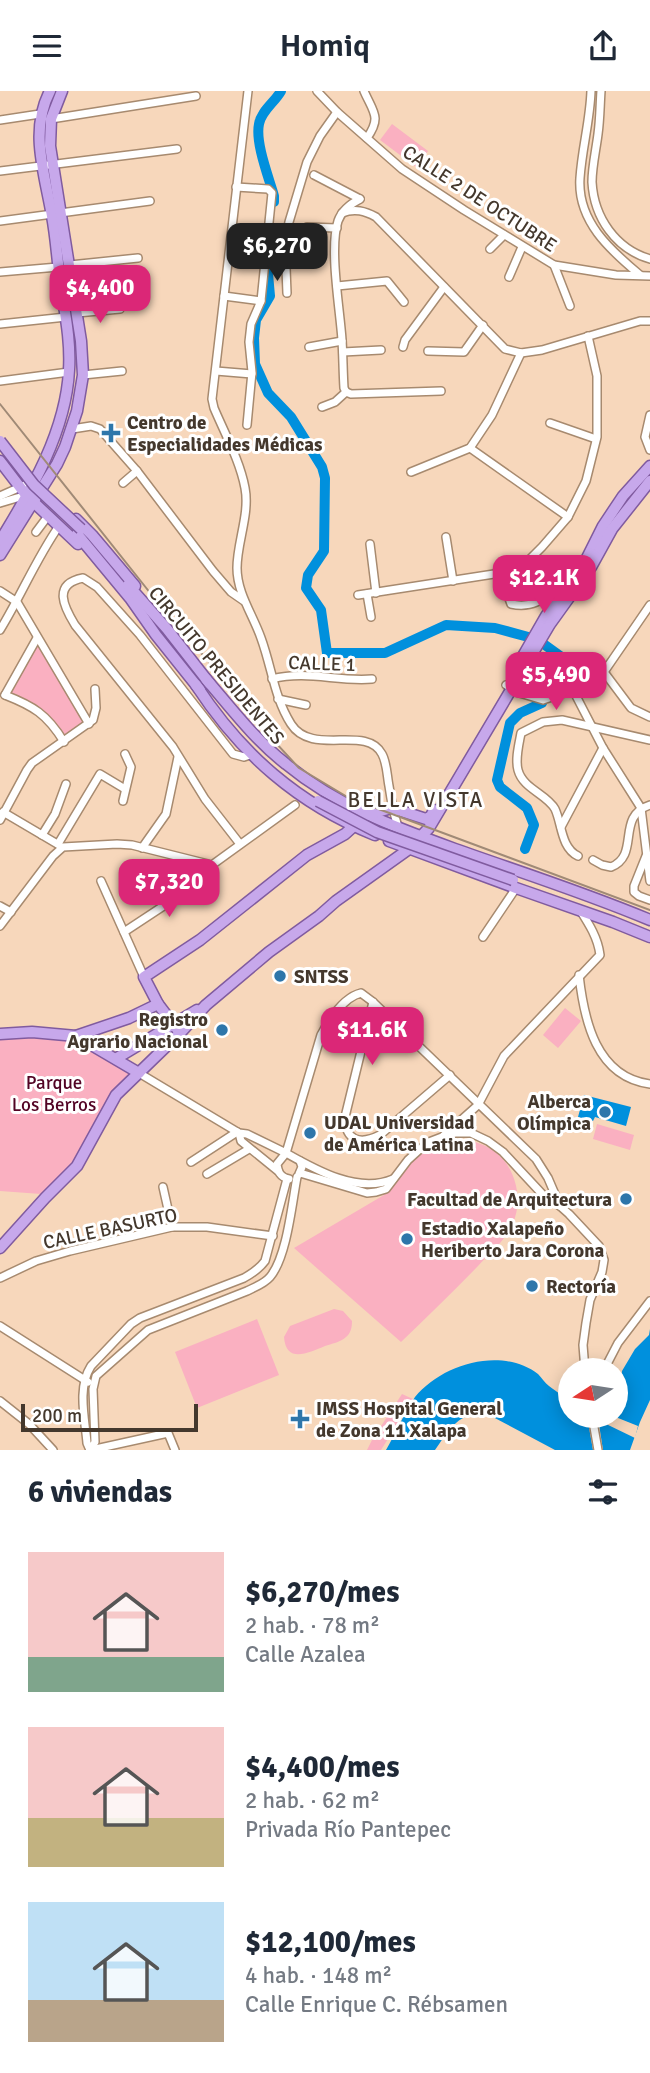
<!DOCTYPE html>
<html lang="es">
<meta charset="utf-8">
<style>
body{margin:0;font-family:Signika,sans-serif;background:#f6f6f7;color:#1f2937;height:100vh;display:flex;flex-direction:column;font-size:26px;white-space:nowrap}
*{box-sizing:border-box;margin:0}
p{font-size:23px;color:#747a83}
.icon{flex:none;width:38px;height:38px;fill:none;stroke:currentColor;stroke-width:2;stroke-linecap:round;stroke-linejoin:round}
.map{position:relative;height:1359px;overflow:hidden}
.details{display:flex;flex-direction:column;background:#fff;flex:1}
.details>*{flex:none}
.needle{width:46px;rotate:258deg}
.tools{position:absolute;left:558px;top:1267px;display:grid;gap:14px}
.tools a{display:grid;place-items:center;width:70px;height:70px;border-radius:50%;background:#fff;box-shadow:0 4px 18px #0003;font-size:35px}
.scale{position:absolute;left:21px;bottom:18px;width:177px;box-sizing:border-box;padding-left:7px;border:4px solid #44382d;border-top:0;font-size:19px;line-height:24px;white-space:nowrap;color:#44382d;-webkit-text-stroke:5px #fff;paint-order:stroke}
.price{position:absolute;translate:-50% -60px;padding:0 16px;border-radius:14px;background:#db2777;color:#fff;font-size:23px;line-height:46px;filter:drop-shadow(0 2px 4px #0008)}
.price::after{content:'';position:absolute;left:50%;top:42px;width:21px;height:16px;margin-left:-10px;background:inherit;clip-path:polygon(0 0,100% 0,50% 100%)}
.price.active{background:#222;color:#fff}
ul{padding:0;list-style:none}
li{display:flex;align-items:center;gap:21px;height:175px;padding:0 28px}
li span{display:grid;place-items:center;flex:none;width:196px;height:140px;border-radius:0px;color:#555}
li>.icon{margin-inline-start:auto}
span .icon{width:84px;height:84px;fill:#fffc;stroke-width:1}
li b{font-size:30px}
h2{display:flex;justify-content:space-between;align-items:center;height:84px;padding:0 28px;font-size:30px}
header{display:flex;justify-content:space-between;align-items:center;height:91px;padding:0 28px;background:#fff;font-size:32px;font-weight:600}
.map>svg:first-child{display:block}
</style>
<header><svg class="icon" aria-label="menu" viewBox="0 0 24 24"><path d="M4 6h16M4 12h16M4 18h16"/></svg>Homiq<svg class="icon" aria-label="share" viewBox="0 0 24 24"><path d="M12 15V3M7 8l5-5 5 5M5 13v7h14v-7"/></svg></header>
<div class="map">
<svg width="650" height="1359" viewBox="0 0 650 1359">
<rect width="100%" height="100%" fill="#f7d7bb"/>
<g fill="#fab0c1">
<path d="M392,33L428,60L416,76L380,49Z"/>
<path d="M37,547L89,633L64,651L44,624L5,604Z"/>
<path d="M565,917L581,930L558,957L543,944Z"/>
<path d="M3,942L73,950L115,970L132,982L76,1073L41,1103L0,1100V943Z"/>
<path d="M597,1033L634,1044L630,1059L593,1048Z"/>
<path d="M449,1048C471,1048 492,1053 506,1072C518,1089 522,1114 512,1134C505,1150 490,1162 478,1175C453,1201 427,1226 401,1251L294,1157L384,1104L409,1070L427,1056L437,1050Z"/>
<path d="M334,1218L343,1220L352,1230C352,1236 351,1242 346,1246C341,1251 331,1253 325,1255C308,1262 286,1273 284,1246L290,1235Z"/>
<path d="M257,1228L279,1284L197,1317L175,1261Z"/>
<path d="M402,1303L413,1308L381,1359H367L372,1349Z"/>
</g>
<g fill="#0090dd">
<path d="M584,1004L631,1016L626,1035L595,1026L593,1030L578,1026Z"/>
<path d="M650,1238V1309L640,1331L630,1359H555L491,1325C460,1318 451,1336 435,1359H386C396,1342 404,1322 415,1306C442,1273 501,1255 538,1283C542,1287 545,1292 549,1295C557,1301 564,1305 570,1312V1325H589L599,1327L604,1325H616V1313L619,1309L622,1280L635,1258L649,1244Z"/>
</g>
<path fill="#f7d7bb" d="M587,1325H613L638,1335L635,1347L604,1332L598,1327L603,1359H593Z"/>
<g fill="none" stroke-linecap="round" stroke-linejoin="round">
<g stroke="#0090dd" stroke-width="10">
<path d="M274,111V105C269,87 255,52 259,33C261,20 275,11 281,0"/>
<path d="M267,172L270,205L256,229L254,247L255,273L268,302L291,326L322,376L325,387L324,460L308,484L306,497L321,519L327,562H385L446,534L495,537L532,547"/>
<path d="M545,605L560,580L563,567L545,554"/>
<path d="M525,758L534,734L527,717L500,696L497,689L510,632L520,622L542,612"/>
</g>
<g stroke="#a78a6f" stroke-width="10">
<g id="minor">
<path d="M248,0L212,308L214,317C225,343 240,370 245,397C250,423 237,451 237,477C237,502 253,524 261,547C272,577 274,606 291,633C312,666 366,633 382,663C387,672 387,685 389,695C391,709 394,723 398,736"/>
<path d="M317,0L337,21L402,78L464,119L554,174L616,184L650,185"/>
<path d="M364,0C373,21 382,26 367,47"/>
<path d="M591,0C590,30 582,57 580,87C577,130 610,159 640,184"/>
<path d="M601,0C600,14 600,29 598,43C596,59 592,76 592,91C594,127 616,158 650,168"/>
<path d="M51,28L196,5"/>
<path d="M0,29L40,23"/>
<path d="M0,80L177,58"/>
<path d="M314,84L360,108"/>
<path d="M236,96L268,98L272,102L261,210L251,233L249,251L252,281L247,334"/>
<path d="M342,122C355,117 365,120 376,126L505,258L521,262L542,259L640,230H650"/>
<path d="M0,130L150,110"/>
<path d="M307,136L337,137"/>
<path d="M490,158L504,144"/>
<path d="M70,174L138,167"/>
<path d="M554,174L570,215"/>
<path d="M0,181L58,176"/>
<path d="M509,186L522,156"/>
<path d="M337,195L387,190L404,211"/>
<path d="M287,202L285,153L289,131L307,71L320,45L337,21"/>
<path d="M224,205L261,210"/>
<path d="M77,222L120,218"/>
<path d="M0,233L66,226"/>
<path d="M309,256L342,250"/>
<path d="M403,256L405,249L444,196"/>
<path d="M428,260L464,261L483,234"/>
<path d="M343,261L381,259"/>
<path d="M216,280L252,283"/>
<path d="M83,284L122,280"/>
<path d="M0,290L69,281"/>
<path d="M346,301L344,297C343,281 343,265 342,249C340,218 329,158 338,130C342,119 350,113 360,108"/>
<path d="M322,316L335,311L346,301L351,303L441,300"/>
<path d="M650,324L645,346L650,359"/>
<path d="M550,332L596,348"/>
<path d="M72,338L91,335L100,338L137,380L213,480L231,501L244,510"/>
<path d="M470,357L568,426"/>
<path d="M411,381L470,357L492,324L521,262"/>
<path d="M123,392L137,380"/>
<path d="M0,405L25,394L34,388"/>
<path d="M0,412L27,404"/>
<path d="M36,441L48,425"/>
<path d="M446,446L453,490"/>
<path d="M370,453L376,502"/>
<path d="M528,469C519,482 503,496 511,513C539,519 549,501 570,487"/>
<path d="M0,500L17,511L89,633"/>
<path d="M367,503L371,526"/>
<path d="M358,504L494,483L529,469L542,456L568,426L586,390L597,346V285L588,245"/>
<path d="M0,539C21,505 36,468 59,435"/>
<path d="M604,581L631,617L650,626"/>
<path d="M272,588C307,579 337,591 372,588"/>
<path d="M506,594L516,601L543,609L573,599L604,581L650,514"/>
<path d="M573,599L603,657L641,717L650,790"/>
<path d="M5,604C33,615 47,623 64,651"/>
<path d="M5,604L37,547"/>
<path d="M278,608L306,614"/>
<path d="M123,710L131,676L125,663"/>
<path d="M3,721L59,754"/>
<path d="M0,729L27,679L32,672L93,629L96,617L95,598"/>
<path d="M561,736L603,657"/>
<path d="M42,744L55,723L66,693"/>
<path d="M58,753L100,683L125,698"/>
<path d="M240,753L205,708L173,656L75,534C64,516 52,493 83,487L97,496L140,544L233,663L244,666L250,664"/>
<path d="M142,757L166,723L178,666"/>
<path d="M578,765C561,757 562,733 555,718C547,703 523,698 518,679C515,668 519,653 521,642L543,631L562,629L650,649"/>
<path d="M646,765L634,795V801L639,805L650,809"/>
<path d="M593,769L602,774L611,776C641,764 615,725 650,714"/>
<path d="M101,790L144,886"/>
<path d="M0,815L11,821"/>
<path d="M0,835L53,765L63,756L117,753L132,754L212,774L295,714"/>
<path d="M124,841L168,812L195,789"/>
<path d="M483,846L516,797"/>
<path d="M579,884C584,929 596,986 650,993"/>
<path d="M373,911L345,1026C345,1050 360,1054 380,1044L450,984"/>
<path d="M139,982L239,1042L247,1043L286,1062L321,944C329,929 344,906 361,902L373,911L536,1068L548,1087L560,1115"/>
<path d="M239,1042L241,1050L278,1080"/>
<path d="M444,1045L455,1042H471L488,1050L503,1061L544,1105L560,1115L569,1123L599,1155L604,1169L602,1181L590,1209L586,1232L583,1254L585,1279"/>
<path d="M191,1071L237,1041"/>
<path d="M300,1082L367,1102L376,1101L386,1098L408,1069L419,1059L429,1051L442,1046L478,1014L504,965L600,864C598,847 589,833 580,819"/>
<path d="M207,1083L249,1058"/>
<path d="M299,1083L302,1076L300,1070"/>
<path d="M289,1088C280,1086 278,1081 277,1073L286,1062C316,1079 358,1103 393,1088"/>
<path d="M163,1096L172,1136"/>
<path d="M0,1187L36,1170L70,1160L172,1136H207L273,1145"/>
<path d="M0,1235L88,1291"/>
<path d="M604,1279L618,1252L650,1210"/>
<path d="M0,1310L29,1333L53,1359"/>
<path d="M592,1325L598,1359"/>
<path d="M90,1359L95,1351L93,1298L96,1285L148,1239L247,1200C255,1196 264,1193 270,1186C287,1166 292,1112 297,1086"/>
<path d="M90,1359L87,1352C85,1327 77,1297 91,1275L131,1233L140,1227L244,1187C253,1182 259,1178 265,1170L287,1088"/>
<path d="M91,1359L168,1342L175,1359"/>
</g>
</g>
<g stroke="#805b9f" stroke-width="13">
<g id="major">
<path d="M0,370L26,404L78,453"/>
<path d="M76,428L92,444L135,495"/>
<path d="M77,443L130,507L156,544L200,599"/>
<path d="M0,450C32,398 66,340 69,279C71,248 64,218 60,188C57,167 56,146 52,125C45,83 29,40 50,0"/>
<path d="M0,464L57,373L65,356L77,320L83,284L81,250L50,55L51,28L62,0"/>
<path d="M128,494L167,538L210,593"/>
<path d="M519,572L546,525L587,467L603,435L623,405L650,375"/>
<path d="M206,588C231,617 255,649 286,673C337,715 394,736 455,758C520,781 586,802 650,829"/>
<path d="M196,594C241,663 298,713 375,744"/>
<path d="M389,750L516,797L613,831L650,846"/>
<path d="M180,942L158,913L144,886L200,849L307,764L345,743L366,724L392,717L426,728L431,725L434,719"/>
<path d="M0,943L32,941L76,945L139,982"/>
<path d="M76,945L129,927L158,913"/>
<path d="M117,967L197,919"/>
<path d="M0,1157L45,1107L77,1075L116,1004L180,942L206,914L269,861L319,825L336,810L409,758L429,737L550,533L591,476L612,438L650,390"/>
</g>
</g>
<use href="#minor" stroke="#fff" stroke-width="7"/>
<use href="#major" stroke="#c7a8eb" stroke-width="10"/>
<path stroke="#a08a76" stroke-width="2" d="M0,313L151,503L208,570L250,624L299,677L349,707L650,819"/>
<g stroke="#805b9f" stroke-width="13" stroke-linecap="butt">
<g id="major-bridge">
<path d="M0,350L34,394L81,438"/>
<path d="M318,710L377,741L513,789"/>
</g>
</g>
<use href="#major-bridge" stroke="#c7a8eb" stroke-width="10"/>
</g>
<g fill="#2e76aa" stroke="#fff" stroke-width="2.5">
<path d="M107.5 331.5h7v7h7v7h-7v7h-7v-7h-7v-7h7z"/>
<circle cx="280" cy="885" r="7"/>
<circle cx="222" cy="939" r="7"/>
<circle cx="605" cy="1021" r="7"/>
<circle cx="310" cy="1042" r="7"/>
<circle cx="626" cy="1108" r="7"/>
<circle cx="407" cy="1148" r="7"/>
<circle cx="532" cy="1195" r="7"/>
<path d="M296.5 1317.5h7v7h7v7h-7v7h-7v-7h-7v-7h7z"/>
</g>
<g text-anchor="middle" stroke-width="6" stroke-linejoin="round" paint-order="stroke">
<g font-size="19" fill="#44382d" stroke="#fff">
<text transform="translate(480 107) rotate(33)" y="7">CALLE 2 DE OCTUBRE</text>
<text transform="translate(322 572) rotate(2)" y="7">CALLE 1</text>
<text transform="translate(217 574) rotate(50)" y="7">CIRCUITO PRESIDENTES</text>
<text transform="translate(110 1137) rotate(-12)" y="7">CALLE BASURTO</text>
</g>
<g font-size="19" font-weight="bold" fill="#44382d" stroke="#fff" text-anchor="start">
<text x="127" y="338">Centro de<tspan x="127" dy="22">Especialidades Médicas</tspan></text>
<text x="294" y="892">SNTSS</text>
<text x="208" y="935" text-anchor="end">Registro<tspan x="208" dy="22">Agrario Nacional</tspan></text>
<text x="591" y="1017" text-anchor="end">Alberca<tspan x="591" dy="22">Olímpica</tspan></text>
<text x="324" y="1038">UDAL Universidad<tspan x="324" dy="22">de América Latina</tspan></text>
<text x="612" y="1115" text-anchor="end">Facultad de Arquitectura</text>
<text x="421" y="1144">Estadio Xalapeño<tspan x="421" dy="22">Heriberto Jara Corona</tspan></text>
<text x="546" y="1202">Rectoría</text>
<text x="316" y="1324">IMSS Hospital General<tspan x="316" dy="22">de Zona 11 Xalapa</tspan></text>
</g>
<g font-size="19" fill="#520324" stroke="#fff">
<text x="54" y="998">Parque<tspan x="54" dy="22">Los Berros</tspan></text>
</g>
<g font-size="21" letter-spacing="2" fill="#44382d" stroke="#fff">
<text x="416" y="716">BELLA VISTA</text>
</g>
</g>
</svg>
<div class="tools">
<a><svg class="needle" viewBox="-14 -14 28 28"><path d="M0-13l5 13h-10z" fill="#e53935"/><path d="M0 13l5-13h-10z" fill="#747a83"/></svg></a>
</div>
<div class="scale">200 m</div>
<b class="price active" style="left:277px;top:192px">$6,270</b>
<b class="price" style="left:100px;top:234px">$4,400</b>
<b class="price" style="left:544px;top:524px">$12.1K</b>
<b class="price" style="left:556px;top:621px">$5,490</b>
<b class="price" style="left:169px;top:828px">$7,320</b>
<b class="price" style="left:372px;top:976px">$11.6K</b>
</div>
<section class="details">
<h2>6 viviendas<svg class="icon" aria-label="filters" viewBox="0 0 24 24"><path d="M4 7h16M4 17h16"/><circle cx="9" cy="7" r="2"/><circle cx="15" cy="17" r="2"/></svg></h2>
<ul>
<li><span style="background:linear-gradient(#f6c9c9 75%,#7fa58c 0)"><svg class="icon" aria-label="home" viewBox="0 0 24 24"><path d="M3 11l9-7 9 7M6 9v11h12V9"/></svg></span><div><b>$6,270/mes</b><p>2 hab. · 78 m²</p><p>Calle Azalea</p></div></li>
<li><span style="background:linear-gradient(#f6c9c9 65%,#c2b280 0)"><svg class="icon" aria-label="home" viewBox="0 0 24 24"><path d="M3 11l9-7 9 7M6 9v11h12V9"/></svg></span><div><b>$4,400/mes</b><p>2 hab. · 62 m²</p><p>Privada Río Pantepec</p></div></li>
<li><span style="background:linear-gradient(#bfe0f5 70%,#b9a48a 0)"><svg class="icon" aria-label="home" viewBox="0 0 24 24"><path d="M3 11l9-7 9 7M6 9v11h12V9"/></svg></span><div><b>$12,100/mes</b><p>4 hab. · 148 m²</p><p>Calle Enrique C. Rébsamen</p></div></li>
</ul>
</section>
